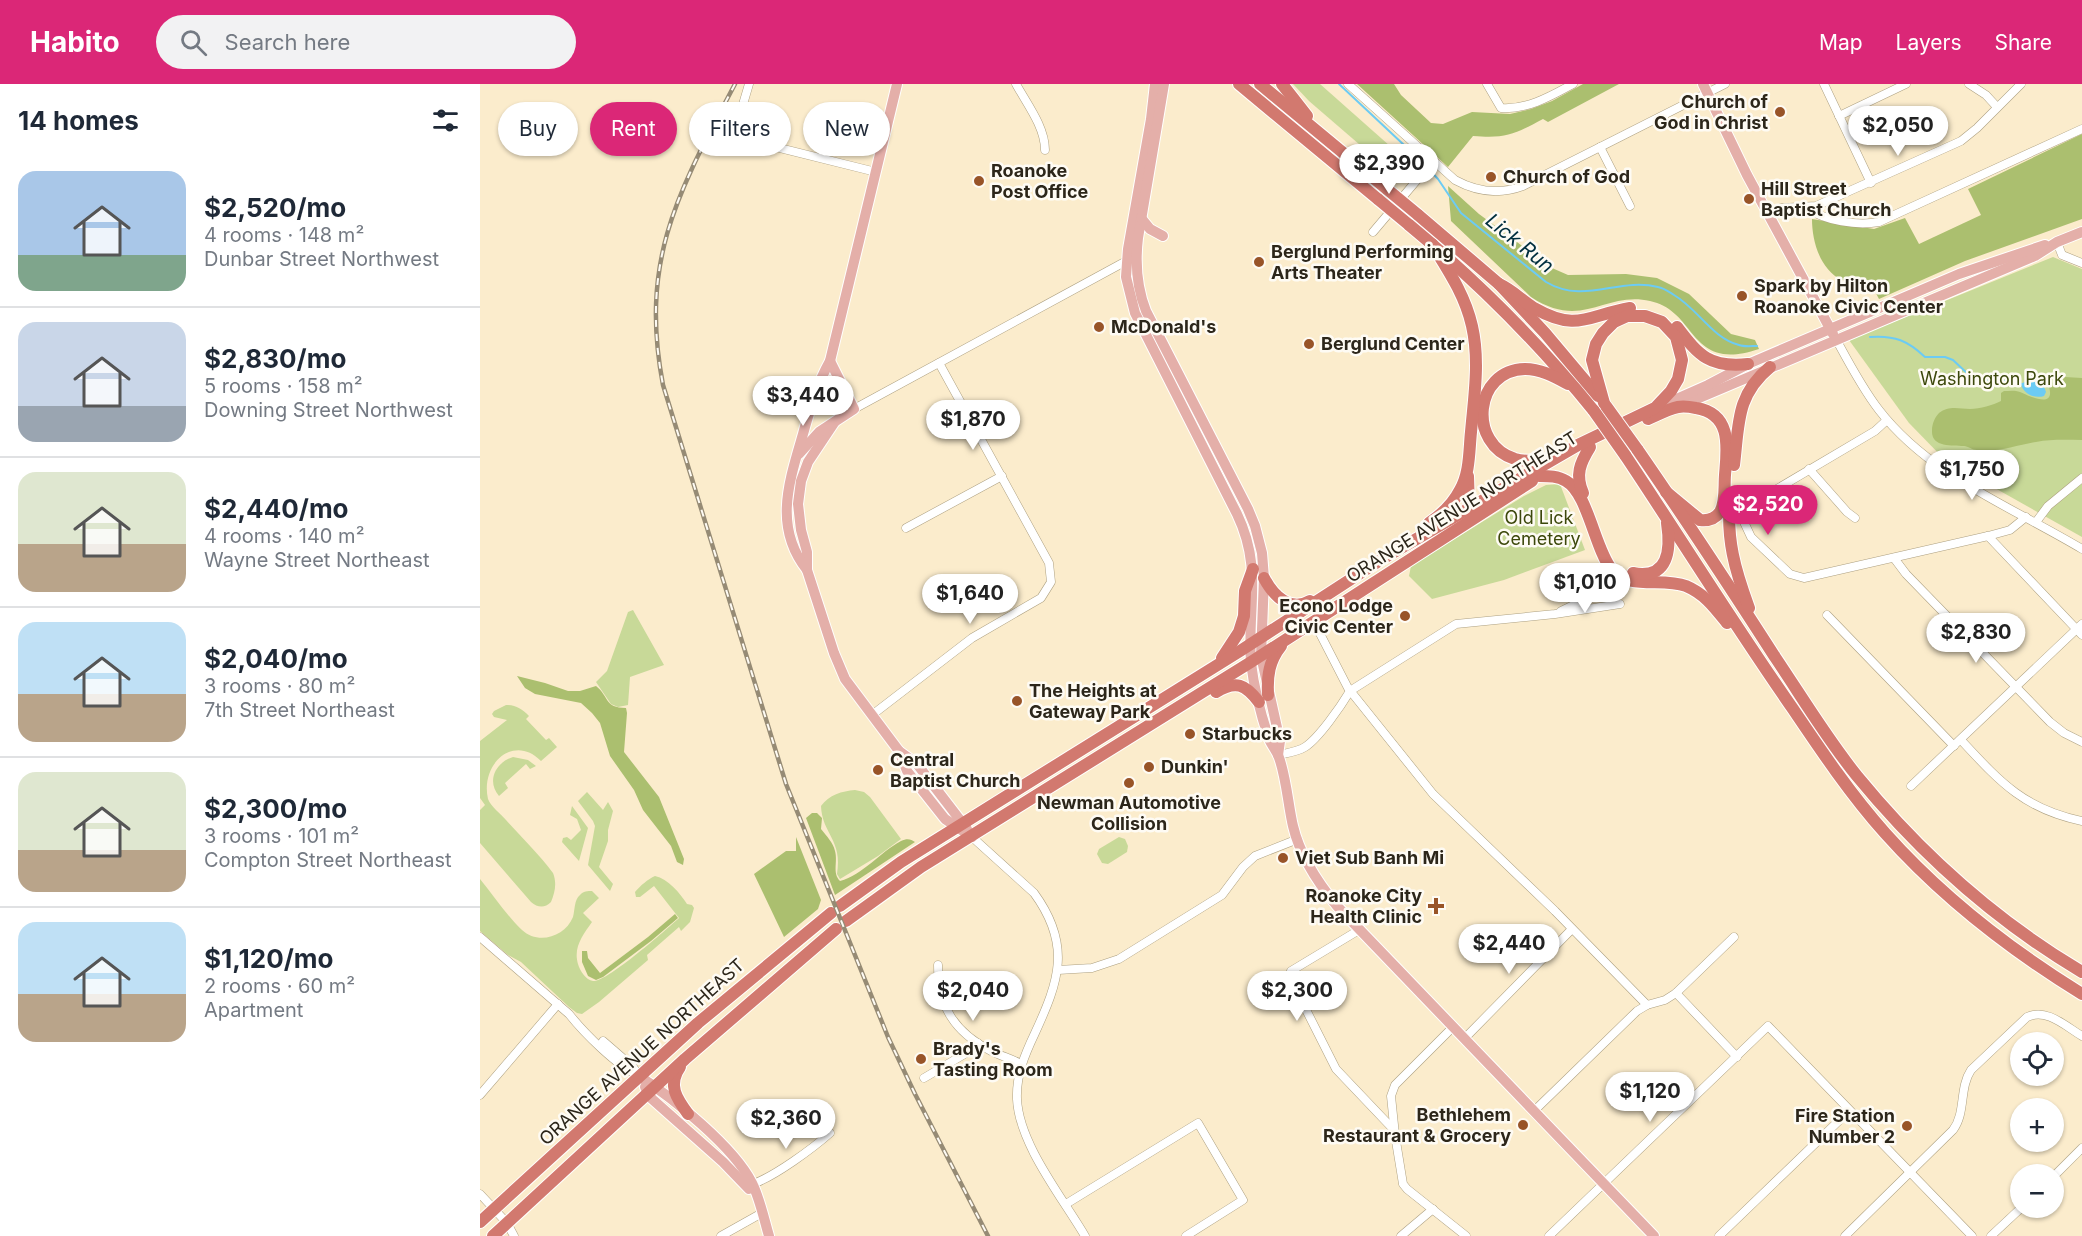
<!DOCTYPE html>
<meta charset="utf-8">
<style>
body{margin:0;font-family:Inter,sans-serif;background:#f2f2f3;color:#1f2937;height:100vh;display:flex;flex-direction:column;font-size:22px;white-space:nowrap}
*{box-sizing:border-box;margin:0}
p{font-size:20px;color:#747a83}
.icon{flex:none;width:33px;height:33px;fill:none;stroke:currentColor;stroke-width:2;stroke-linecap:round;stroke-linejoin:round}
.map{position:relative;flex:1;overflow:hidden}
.drawer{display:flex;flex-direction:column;background:#fff;width:480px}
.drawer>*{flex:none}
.banner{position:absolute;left:18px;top:18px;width:570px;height:54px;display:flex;gap:12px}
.fabs{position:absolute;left:1530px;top:948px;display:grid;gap:12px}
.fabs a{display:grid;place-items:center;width:54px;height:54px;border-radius:50%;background:#fff;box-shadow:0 2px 4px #0004;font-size:30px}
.price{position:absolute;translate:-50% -51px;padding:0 14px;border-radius:21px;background:#fff;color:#222;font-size:20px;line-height:39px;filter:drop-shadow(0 2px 3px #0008)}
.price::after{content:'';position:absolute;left:50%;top:36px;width:18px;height:14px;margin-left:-9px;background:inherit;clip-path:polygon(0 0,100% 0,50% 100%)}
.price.on{background:#db2777;color:#fff}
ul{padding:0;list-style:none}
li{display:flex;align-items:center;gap:18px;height:150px;padding:0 18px}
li+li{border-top:2px solid #e0e1e3}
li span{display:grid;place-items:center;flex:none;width:168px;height:120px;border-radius:18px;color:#555}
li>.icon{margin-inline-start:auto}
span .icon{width:72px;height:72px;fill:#fffc;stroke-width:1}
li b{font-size:26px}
h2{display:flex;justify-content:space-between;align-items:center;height:72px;padding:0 18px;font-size:26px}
.tag{padding:0 21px;border-radius:27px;background:#fff;box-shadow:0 2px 4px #0004;font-size:21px;line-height:54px}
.tag.on{background:#db2777;color:#fff}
header{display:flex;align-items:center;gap:36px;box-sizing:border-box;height:84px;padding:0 30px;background:#db2777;color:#fff}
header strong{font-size:28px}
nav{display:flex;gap:33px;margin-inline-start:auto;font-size:21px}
.search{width:420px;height:54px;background:#f2f2f3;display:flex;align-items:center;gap:15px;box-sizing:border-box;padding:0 21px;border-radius:33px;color:#747a83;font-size:22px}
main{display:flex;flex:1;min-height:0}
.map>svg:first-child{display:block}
</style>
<header>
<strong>Habito</strong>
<div class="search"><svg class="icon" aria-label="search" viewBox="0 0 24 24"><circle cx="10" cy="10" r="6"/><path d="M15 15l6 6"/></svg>Search here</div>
<nav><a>Map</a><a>Layers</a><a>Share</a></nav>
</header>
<main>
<section class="drawer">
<h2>14 homes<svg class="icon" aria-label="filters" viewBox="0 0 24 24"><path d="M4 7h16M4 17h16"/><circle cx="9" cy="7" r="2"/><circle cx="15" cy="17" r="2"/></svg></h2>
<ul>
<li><span style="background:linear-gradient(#a9c7e8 70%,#7fa58c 0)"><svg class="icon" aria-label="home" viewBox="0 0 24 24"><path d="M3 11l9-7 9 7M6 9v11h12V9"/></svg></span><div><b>$2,520/mo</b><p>4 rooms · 148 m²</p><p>Dunbar Street Northwest</p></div></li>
<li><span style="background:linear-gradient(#c9d6e8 70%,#9aa5b1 0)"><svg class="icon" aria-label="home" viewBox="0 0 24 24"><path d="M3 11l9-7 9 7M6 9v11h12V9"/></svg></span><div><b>$2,830/mo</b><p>5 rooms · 158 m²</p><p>Downing Street Northwest</p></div></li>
<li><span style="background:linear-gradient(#dfe7d0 60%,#b9a48a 0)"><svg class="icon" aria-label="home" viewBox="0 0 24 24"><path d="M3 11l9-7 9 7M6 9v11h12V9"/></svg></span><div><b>$2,440/mo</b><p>4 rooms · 140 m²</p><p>Wayne Street Northeast</p></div></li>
<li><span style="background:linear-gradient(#bfe0f5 60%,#b9a48a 0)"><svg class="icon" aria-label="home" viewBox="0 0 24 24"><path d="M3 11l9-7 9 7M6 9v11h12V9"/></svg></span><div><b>$2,040/mo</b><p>3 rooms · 80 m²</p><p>7th Street Northeast</p></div></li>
<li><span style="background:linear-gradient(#dfe7d0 65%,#b9a48a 0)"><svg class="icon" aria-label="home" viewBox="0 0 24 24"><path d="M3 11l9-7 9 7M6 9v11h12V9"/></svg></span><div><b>$2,300/mo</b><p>3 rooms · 101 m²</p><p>Compton Street Northeast</p></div></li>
<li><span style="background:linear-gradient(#bfe0f5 60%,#b9a48a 0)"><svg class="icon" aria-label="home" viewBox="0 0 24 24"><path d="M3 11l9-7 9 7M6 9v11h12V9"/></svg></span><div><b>$1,120/mo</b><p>2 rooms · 60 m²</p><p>Apartment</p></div></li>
</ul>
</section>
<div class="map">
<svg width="1602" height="1152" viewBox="0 0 1602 1152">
<rect width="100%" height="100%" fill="#fbeccc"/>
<g fill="#c8d998">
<path d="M813,0H840L928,78L916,92L829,17Z"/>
<path d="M1573,173L1602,185V453L1465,376L1429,339L1369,256Z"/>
<path d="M1080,400L1105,466L1024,496L952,515L929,492L931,482L1044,412L1066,401Z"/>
<path d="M153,526L184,581L150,593L148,621L138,623L131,620L116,598L127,587L148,528Z"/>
<path d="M26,621C36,621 42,625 49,632L46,635L66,656L69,654L77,663L61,677C34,649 0,680 8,715C11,723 21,730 26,736C42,754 59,770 73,789C77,799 75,808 71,818C65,824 58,824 51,818L0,759V726L5,721L0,714V657L27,636L14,633L12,630L14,627Z"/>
<path d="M33,673L48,676L56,682L50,685L46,680L25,699L28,704L19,712C6,697 16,678 33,673Z"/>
<path d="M375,706L384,708L390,713L421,755L398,772L360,795L357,790C363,756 342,750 341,722C349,711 362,707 375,706Z"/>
<path d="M107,708L123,726L128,718L133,727L128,746V757L119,783L133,800L130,807L108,781L115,742L113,737L98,717Z"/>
<path d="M92,722L108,744L99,777L82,758L83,754L87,753L91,756L101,746L97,735L90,731Z"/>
<path d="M639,753L645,755L648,762L647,768L628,780L622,779L617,770L619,765Z"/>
<path d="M175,792C188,795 200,809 207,820L212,821L214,824L210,838L201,847L199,843L167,871L168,876L119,918L102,930L97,929L89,923L41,878L28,871L0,847V795C14,812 27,832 42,846C58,861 85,853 93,833C95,826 94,816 100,811C103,807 108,807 112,807L119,814L103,829L112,838C103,851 93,863 98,880C100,887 106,896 113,897C126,899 187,845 199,834L174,802L160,813H156L155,808C160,802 168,795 175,792Z"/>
</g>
<g fill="#abbf6f">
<path d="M877,0H914L921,11L951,39L963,40L992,28L1030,30L1051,25L1072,17L1103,0H1139L1068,38L1063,35C1035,50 1026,55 993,52L968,83Z"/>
<path d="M1602,50V135L1485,177L1399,215L1390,198C1382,198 1370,199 1362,196C1340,186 1332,157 1332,135L1394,145L1425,134L1439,160L1501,131L1488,105Z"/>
<path d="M968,102L999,130L1072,184L1088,191L1146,190L1177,194L1209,210L1251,250L1275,256L1279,265C1208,289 1218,227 1170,217C1124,207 1103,247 1051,213L971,137Z"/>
<path d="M1585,293L1602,294V356C1587,356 1571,355 1556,358C1537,361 1517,369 1497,366C1492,366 1488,362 1484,362C1472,361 1451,364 1452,346C1452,340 1455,333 1459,329C1469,321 1480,325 1490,325C1500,325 1513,321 1521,317V309L1524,307C1529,307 1535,306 1540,308C1547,311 1576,326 1569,303L1576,294Z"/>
<path d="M37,592L65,599L88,607H100L116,602C129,612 124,624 146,624L147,629L144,668L179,713L204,775L203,781L197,778L191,762L163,726L154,706L130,672L120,639L112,629L101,619L55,610L45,604Z"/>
<path d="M332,729H337L342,734L341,745C347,753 353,758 355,767C358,778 352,789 360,797C383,791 400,768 421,757C427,754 431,755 435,758L355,811L326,734Z"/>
<path d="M316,753L341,816L338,825L304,853L274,790L306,767H316Z"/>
<path d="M195,830L198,834L171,857L123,893L116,896L108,892L102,878V867H107L108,874L120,889L168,853Z"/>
</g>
<path fill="#6ccbf4" d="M1551,294C1557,295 1564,301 1566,308L1564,312C1555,315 1543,310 1541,300Z"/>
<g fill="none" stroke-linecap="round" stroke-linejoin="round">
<g stroke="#6ccbf4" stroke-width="2">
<path d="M859,0L940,76L958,95L981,129L1066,198C1105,221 1138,193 1178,203C1184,204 1189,208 1194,211C1218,225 1232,254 1259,261C1264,263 1271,262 1277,262"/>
<path d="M1390,253C1415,251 1428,257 1445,273H1465L1473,276L1489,291L1499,296L1526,297L1542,300"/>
</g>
<g stroke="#ada081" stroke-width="9">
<g id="minor">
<path d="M269,0L256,44L259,52L263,55L396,88"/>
<path d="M536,0C547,20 565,43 565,66"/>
<path d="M868,0L975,96C997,108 1019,111 1043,102L1245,0"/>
<path d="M1007,0L1021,24C1047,26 1071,12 1093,0"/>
<path d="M1344,0L1391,99"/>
<path d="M1489,0L1506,11L1517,23"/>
<path d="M1359,32L1426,0"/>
<path d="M1120,63L1150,122"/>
<path d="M1327,124C1345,137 1377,142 1399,138L1602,45"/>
<path d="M1288,129L1301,124L1336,122L1481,57L1497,44L1541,0"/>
<path d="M893,148L953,77"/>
<path d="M1577,158L1582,171L1602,179"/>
<path d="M1356,255C1369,279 1382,304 1399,326C1450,392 1532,423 1602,465"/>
<path d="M374,325L650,175"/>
<path d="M1407,336L1395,347L1268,422L1265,425L1264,438L1271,453L1310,490L1324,494L1508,452L1530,446L1546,433"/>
<path d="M1329,385L1367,428L1375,434"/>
<path d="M1556,438L1568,422L1602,394"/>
<path d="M426,444L522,392"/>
<path d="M1508,452L1602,551"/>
<path d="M1414,474L1426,490L1570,638L1584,649L1602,658"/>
<path d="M1081,527L1124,506"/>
<path d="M1347,531L1474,662"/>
<path d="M834,538L868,604L953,710L1075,827L1167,921"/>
<path d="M392,631L492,554L561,514L571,498L569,479L459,279"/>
<path d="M1481,656C1520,698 1544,725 1602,737"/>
<path d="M798,671C807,669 817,668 825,663C839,654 861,622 870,607L976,540L1075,530L1140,520"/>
<path d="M1431,702L1602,540"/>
<path d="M492,753L554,809C592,861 579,897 555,949C545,970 536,991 537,1015C539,1060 582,1113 605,1152"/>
<path d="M879,846L811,887L809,892L856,985L914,1046"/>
<path d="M0,853L89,930C104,949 137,982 159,992"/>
<path d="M458,881C458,922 474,948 511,967C521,972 532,975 541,980"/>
<path d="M578,886L612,884L639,875L742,811L763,783L775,772L818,755"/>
<path d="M1196,909L1257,973"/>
<path d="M973,943L915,1001L911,1012L915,1051L923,1100L927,1105L986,1152"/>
<path d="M984,955L1092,845"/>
<path d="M123,957L153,983L159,992"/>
<path d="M444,994L488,968L498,959"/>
<path d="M0,1011L78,920"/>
<path d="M1054,1027L1157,927L1167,921L1185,916L1196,909L1254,853"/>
<path d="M1574,1092L1602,1064"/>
<path d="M273,1100C295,1092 332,1065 350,1049"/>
<path d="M0,1110L27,1139L34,1152"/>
<path d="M586,1120L718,1039L763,1116L706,1152"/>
<path d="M241,1152L282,1129"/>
<path d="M921,1152L953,1125"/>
<path d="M1069,1152L1288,942L1492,1152"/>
<path d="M1239,1152L1369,1027"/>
<path d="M1365,1152L1473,1046C1486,1029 1479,1004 1491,986L1547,933C1567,924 1585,942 1602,952"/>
<path d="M1511,1152L1541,1124"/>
</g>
</g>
<g stroke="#fff" stroke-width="12">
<g id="major">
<path d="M675,0L671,35L648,165L646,193L655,229L757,430C783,484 767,523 771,579C774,604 781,631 789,655C791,660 795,665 798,671C806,690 808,721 813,742C820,772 838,799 857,822L1174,1152"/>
<path d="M684,0L658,154C655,179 657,204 666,227L768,425L775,442L782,469L784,494L781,572L800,657L798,671"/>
<path d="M1223,0L1267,91L1353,250"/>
<path d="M661,134L670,145L683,152"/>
<path d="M1198,323L1555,172L1577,158L1602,148"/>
<path d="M1176,324L1228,301L1268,280L1479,190L1565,161"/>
<path d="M354,339L328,378L321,397L318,420L321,446L327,468V486L354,569L365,595L419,667L427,687L465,735L492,753"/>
<path d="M319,370L339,348L374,325L350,277"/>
<path d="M327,486C293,443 309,398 323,350C330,325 337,300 350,277L417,0"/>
<path d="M419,667L437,680L487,745"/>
<path d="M159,992C193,1014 254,1063 272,1099C280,1115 284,1135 289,1152"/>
<path d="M165,1003L172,1015L243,1078L269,1105"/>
</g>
</g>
<g stroke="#fff" stroke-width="14">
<g id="highway">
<path d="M759,0L899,116"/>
<path d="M780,0L908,106"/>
<path d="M802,0L827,32"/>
<path d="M937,130L1019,200L1065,249L1118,312"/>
<path d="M928,140C997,197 1058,258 1114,327"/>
<path d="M1019,200C1034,207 1041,216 1054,224C1098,249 1108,231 1150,224"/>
<path d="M1197,243C1219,272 1230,284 1268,280"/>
<path d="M1168,335C1177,331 1188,325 1198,323C1203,322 1211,323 1216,324C1253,330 1247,365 1245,391C1244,403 1246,418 1240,428C1235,435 1228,437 1220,436L1186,408"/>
<path d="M1157,365C1204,433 1250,503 1295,573C1322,613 1347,655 1377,692C1441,770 1516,837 1602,888"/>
<path d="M1145,371C1201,455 1255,542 1313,625C1342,668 1371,711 1405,749C1462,813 1529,865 1602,910"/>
<path d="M1067,376C1057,377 1046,378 1035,375C987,360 994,286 1045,285C1061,285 1075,293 1088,300"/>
<path d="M1254,381C1259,340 1256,311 1290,283"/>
<path d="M988,392L989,424"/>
<path d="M1059,392C1069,392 1078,392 1086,397C1108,409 1115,466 1132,486C1148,506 1183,493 1206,502C1225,510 1235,524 1247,539"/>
<path d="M1103,409C1095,391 1100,379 1110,363"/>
<path d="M1250,413C1246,455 1255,486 1269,524"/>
<path d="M949,439C961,431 973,420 980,406C990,389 989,367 991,348C994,313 1000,277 992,242C985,211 968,186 952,160"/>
<path d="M1153,489C1189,496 1191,465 1187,439"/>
<path d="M784,494C793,511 810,529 830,517"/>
<path d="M742,574L759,548L764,532L765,507L773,485"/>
<path d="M736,608C756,596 765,600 779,618"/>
<path d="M788,611C787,592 789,577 801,562"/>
<path d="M360,822L421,778L760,567L902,475L1098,361L1175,324L1191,307L1198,295L1202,276L1196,253L1182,238L1165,232H1147L1134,238L1123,249L1116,260L1112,276L1124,319"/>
<path d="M366,837L441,783L771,578L1052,397"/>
<path d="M200,983C187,1001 197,1015 208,1030"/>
<path d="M0,1138L218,939L351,829"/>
<path d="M13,1152L205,975L356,845"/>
</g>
</g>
<use href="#minor" stroke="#fff" stroke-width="8"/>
<use href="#major" stroke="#e4afa9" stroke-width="10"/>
<use href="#highway" stroke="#d2796f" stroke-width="12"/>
<g stroke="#968b75" stroke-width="4.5">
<path id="rail" d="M255,0C199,107 159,175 183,301L306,700L408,953L435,1010L508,1152"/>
</g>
<use href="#rail" stroke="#fefbf4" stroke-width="2" stroke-dasharray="7" stroke-linecap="butt"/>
<g stroke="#fff" stroke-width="14" stroke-linecap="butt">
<g id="highway-bridge">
<path d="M908,106L937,130"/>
<path d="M899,116L928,140"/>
<path d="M1126,322L1157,365"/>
<path d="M1114,327L1145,371"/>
</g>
</g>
<use href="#highway-bridge" stroke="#d2796f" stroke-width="12"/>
</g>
<g fill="#985428" stroke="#fefbf4" stroke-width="2">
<circle cx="1300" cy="28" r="6"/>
<circle cx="1011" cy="93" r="6"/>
<circle cx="499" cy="97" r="6"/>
<circle cx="1269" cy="115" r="6"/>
<circle cx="779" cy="178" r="6"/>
<circle cx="1262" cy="212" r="6"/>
<circle cx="619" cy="243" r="6"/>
<circle cx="829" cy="260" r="6"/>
<circle cx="925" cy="532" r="6"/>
<circle cx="537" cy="617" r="6"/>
<circle cx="710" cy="650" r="6"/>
<circle cx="669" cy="683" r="6"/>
<circle cx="398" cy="686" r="6"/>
<circle cx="649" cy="699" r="6"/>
<circle cx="803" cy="774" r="6"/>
<path d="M953 813h6v6h6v6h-6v6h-6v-6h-6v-6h6z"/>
<circle cx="441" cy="975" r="6"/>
<circle cx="1043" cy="1041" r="6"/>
<circle cx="1427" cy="1042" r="6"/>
</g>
<g text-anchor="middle" stroke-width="5" stroke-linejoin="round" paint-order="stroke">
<g font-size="18" font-weight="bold" fill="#2c261a" stroke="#fefbf4" text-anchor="start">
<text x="1288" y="24" text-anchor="end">Church of<tspan x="1288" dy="21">God in Christ</tspan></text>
<text x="511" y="93">Roanoke<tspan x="511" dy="21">Post Office</tspan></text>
<text x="1023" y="99">Church of God</text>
<text x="1281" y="111">Hill Street<tspan x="1281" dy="21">Baptist Church</tspan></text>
<text x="791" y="174">Berglund Performing<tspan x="791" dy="21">Arts Theater</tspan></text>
<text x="1274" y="208">Spark by Hilton<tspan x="1274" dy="21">Roanoke Civic Center</tspan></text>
<text x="631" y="249">McDonald's</text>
<text x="841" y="266">Berglund Center</text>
<text x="913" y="528" text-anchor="end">Econo Lodge<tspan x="913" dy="21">Civic Center</tspan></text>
<text x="549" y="613">The Heights at<tspan x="549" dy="21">Gateway Park</tspan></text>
<text x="722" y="656">Starbucks</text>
<text x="410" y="682">Central<tspan x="410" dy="21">Baptist Church</tspan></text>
<text x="681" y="689">Dunkin'</text>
<text x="649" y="725" text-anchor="middle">Newman Automotive<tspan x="649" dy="21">Collision</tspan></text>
<text x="815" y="780">Viet Sub Banh Mi</text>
<text x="942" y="818" text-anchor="end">Roanoke City<tspan x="942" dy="21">Health Clinic</tspan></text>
<text x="453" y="971">Brady's<tspan x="453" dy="21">Tasting Room</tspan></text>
<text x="1031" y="1037" text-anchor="end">Bethlehem<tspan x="1031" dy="21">Restaurant &amp; Grocery</tspan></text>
<text x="1415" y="1038" text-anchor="end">Fire Station<tspan x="1415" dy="21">Number 2</tspan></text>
</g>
<g font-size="18" fill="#3c480b" stroke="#fefbf4">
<text x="1512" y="301">Washington Park</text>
<text x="1059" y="440">Old Lick<tspan x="1059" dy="21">Cemetery</tspan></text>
</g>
<g font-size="18" fill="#2c261a" stroke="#fefbf4">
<text transform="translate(982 423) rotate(-32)" y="6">ORANGE AVENUE NORTHEAST</text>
<text transform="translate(162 968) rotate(-42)" y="6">ORANGE AVENUE NORTHEAST</text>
</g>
<g font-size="20" font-style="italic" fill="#012f3f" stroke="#fefbf4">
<text transform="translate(1040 159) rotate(39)" y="7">Lick Run</text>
</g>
</g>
</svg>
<div class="fabs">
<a><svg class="icon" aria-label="locate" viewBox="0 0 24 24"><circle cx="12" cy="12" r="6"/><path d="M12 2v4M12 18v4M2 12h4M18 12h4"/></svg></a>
<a>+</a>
<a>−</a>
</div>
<b class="price" style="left:1418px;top:73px">$2,050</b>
<b class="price" style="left:909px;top:111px">$2,390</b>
<b class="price" style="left:323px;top:343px">$3,440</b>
<b class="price" style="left:493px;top:367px">$1,870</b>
<b class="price" style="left:1492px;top:417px">$1,750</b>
<b class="price on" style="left:1288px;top:452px">$2,520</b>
<b class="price" style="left:1105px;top:530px">$1,010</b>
<b class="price" style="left:490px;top:541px">$1,640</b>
<b class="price" style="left:1496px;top:580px">$2,830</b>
<b class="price" style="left:1029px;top:891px">$2,440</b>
<b class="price" style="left:493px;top:938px">$2,040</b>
<b class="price" style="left:817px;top:938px">$2,300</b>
<b class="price" style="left:1170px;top:1039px">$1,120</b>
<b class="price" style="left:306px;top:1066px">$2,360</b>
<div class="banner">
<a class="tag">Buy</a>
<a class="tag on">Rent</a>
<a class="tag">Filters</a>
<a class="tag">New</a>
</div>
</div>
</main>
